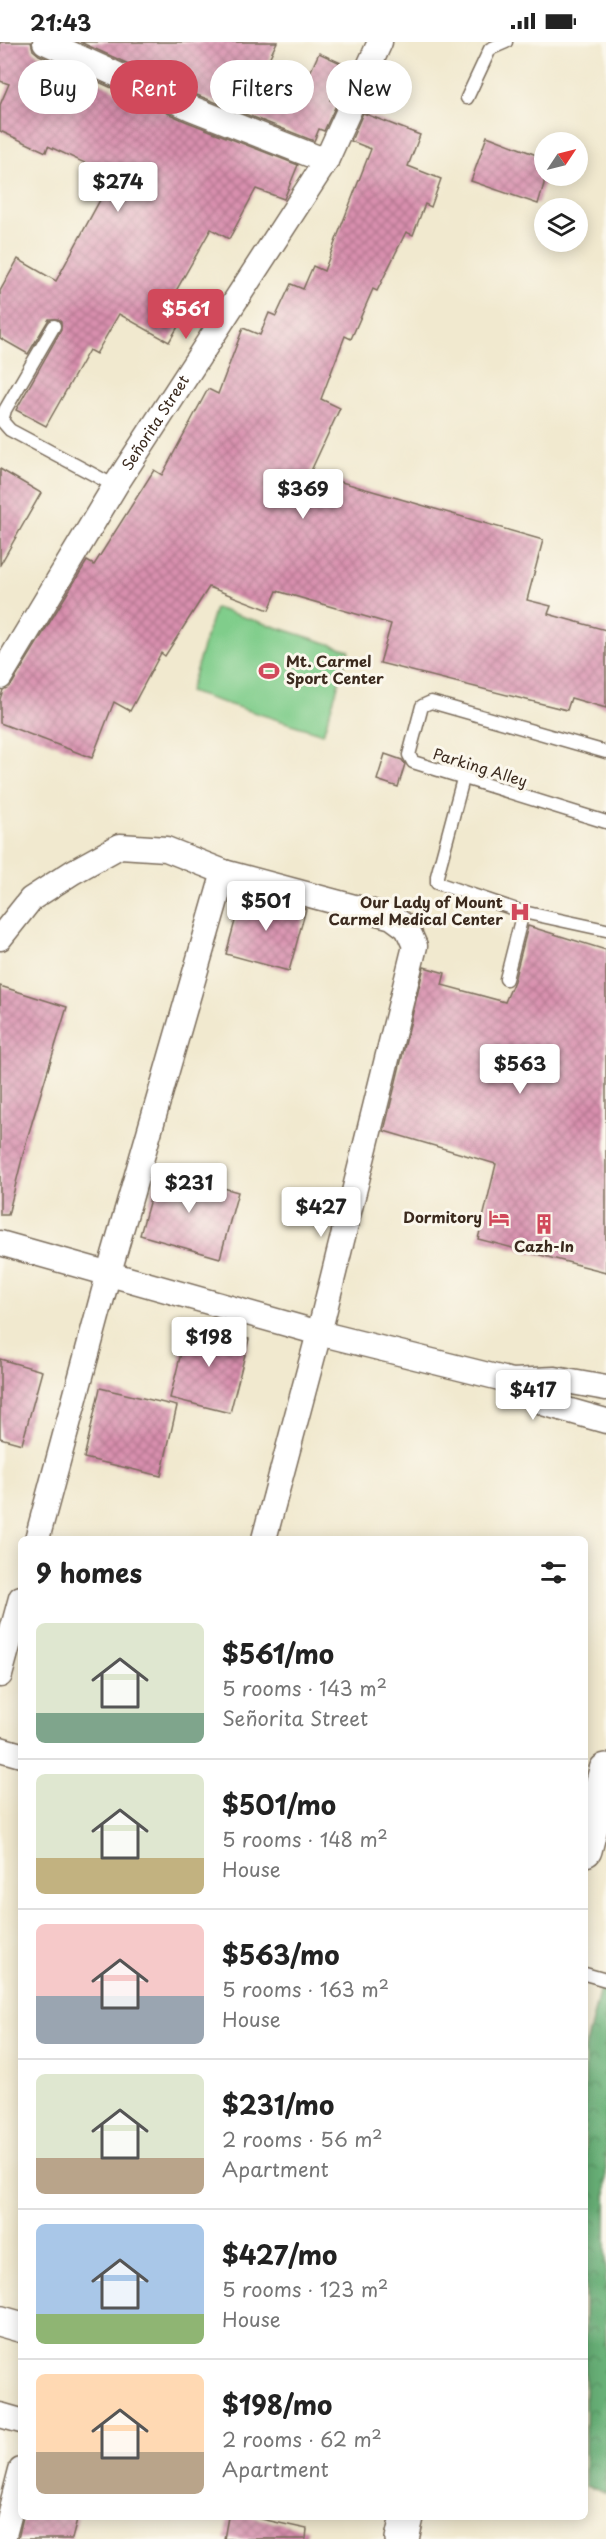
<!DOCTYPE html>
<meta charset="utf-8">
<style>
body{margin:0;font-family:"Playpen Sans",sans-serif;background:#f2f2f2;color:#222;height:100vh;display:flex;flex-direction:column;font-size:22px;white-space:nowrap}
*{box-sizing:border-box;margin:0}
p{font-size:20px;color:#767676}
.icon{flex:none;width:33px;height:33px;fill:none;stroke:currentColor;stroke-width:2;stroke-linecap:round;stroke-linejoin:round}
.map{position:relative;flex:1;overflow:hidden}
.side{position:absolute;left:18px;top:1494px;width:570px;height:984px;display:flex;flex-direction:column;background:#fff;border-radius:9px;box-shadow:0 3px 15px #0003}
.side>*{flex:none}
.guide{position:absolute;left:18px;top:18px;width:570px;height:54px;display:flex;gap:12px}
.needle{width:39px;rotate:55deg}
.controls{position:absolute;left:534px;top:90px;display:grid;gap:12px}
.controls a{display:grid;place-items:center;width:54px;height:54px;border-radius:50%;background:#fff;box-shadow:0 3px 15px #0003;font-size:30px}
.price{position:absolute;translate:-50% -51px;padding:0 14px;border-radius:6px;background:#fff;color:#222;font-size:20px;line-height:39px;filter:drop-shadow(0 2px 3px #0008)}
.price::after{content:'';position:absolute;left:50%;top:36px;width:18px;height:14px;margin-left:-9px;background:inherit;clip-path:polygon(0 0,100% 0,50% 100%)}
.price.on{background:#d1495b;color:#fff}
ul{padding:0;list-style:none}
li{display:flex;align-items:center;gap:18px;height:150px;padding:0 18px}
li+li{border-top:2px solid #e0e0e0}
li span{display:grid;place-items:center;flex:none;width:168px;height:120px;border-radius:9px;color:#555}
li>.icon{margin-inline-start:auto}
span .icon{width:72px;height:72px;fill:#fffc;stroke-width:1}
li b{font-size:26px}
h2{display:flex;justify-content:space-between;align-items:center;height:72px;padding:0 18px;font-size:26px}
.pill{padding:0 21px;border-radius:27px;background:#fff;box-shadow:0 3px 15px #0003;font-size:21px;line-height:54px}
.pill.on{background:#d1495b;color:#fff}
.status{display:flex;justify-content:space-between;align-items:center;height:42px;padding:0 30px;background:#fff;direction:ltr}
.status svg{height:16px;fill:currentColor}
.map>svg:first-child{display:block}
</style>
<div class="status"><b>21:43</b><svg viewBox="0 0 49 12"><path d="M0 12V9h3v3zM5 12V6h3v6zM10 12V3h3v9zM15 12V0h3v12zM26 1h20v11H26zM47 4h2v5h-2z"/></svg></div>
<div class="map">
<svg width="606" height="2497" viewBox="0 0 606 2497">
<defs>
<pattern id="forest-crowns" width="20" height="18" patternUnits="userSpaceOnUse" patternTransform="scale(1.5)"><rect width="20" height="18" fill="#68b077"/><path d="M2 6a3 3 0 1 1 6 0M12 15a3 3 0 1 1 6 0" fill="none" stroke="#578f61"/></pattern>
<pattern id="building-cross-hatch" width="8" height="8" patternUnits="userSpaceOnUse" patternTransform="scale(1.5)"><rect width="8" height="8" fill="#d88fae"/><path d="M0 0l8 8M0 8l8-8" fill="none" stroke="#b0758d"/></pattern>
</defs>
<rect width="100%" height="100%" fill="#fbf7ec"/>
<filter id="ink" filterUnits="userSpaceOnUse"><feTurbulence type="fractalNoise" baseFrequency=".0167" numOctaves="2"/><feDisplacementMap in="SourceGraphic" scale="12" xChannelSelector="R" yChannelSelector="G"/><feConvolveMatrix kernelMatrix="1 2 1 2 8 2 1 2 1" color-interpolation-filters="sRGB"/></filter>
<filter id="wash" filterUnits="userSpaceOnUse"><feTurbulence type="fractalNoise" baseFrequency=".008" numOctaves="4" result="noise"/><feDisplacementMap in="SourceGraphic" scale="24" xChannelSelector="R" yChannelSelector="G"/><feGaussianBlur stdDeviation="1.35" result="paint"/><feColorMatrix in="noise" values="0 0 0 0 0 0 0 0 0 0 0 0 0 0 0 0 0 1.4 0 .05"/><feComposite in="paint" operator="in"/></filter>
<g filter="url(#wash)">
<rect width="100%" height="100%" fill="#f1e9cf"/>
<path fill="url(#forest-crowns)" stroke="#526d4a" stroke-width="1.5" d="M600,1946L606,1949V2451L585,2444V2007Z"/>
<path fill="#80cd8b" stroke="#5e7c54" stroke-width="1.5" d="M215,566L349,608L323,692L189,650Z"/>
<g id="blocks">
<g fill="url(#building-cross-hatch)">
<path d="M0,0H31L33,8L39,13L185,79L298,123L284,157L256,147L229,197L211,187L172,256L189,266L169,300L119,272L96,312L89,308L46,384L16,368L61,288V280L58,277H49L28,312L0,296V249L18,217L56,239L113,134L48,104L46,110L0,89V63L9,42L0,39Z"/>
<path d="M80,0H277L262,31L302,48L319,11L345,23L330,58L337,61L324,89L319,87L314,99L197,53Z"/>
<path d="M363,71L420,93L408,124L441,137L431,165L425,162L413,193L406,190L377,249L373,247L351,297L345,294L321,357L340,366L310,431L543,498L527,558L551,564L548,572L606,588V666L571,656L567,668L380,621L391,582L277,549L269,568L209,545L165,614L161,611L130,669L114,660L92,716L0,681V657L3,648L12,642L87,519L94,523L154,428L162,433L208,347L218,352L243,286L260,293L269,271L276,274L291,242L303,247L313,224L324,229L371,107L351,99Z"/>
<path d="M487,94L539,114L537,120L544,123V142L538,162L471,139Z"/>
<path d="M0,427L41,451L0,523Z"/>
<path d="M385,712L402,718L405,722L398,745L377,738Z"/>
<path d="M243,850L306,867L289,929L226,912Z"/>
<path d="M528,884L606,908V1230L478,1197L496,1122L384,1089L424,925L445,931L442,943L505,960L514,939Z"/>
<path d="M0,944L67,965L27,1097L8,1173H0Z"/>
<path d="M158,1128L238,1150L220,1216L140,1193Z"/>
<path d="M188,1282L249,1297L230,1371L170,1356Z"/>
<path d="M0,1317L42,1329L22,1402L0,1396Z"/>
<path d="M100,1346L177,1364L161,1434L84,1416Z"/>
<path d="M23,2475H78L72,2497H18Z"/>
<path d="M228,2475H252L307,2487L306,2497H224Z"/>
</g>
</g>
</g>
<g filter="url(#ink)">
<use href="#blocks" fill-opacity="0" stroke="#7b6d5c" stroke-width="1.5"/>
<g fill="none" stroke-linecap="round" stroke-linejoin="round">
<g stroke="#7b6d5c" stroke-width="15">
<g id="service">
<path d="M467,56L490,7L506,0"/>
<path d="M54,284L5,368L2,379L10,388L115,444"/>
<path d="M606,710L431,660L422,664L409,713L413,720L606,780"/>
<path d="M463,737L437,834V841L523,870L606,888"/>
<path d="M506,937L523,870"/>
<path d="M585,1932L606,1938"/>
</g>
</g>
<g stroke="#7b6d5c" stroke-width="27">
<g id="minor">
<path d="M45,0L191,66L326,119"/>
<path id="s1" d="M0,635L115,444L326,119L380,0"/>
<path d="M0,896L31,857L73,830L120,804L166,807L224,830L392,875L407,886L415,904L319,1291L264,1497"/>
<path d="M0,1201L319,1291L512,1339L555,1337L606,1346"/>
<path d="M512,1339L546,1362L606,1379"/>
<path d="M37,1497L109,1230L224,830"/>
<path d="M0,1633L21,1556"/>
<path d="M0,1707L21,1713"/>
<path d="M0,2373L21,2379"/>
<path d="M3,2497L21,2428"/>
</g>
</g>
<g stroke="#7b6d5c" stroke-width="33">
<path id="tertiary" d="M0,2279L21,2285"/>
</g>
<g stroke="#7b6d5c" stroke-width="36">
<g id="trunk">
<path d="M585,1808L606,1728"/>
<path d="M402,2497L407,2475"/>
</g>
</g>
<use href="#service" stroke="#fff" stroke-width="12"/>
<use href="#minor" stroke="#fff" stroke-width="24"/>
<use href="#tertiary" stroke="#fff" stroke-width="30"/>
<use href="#trunk" stroke="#fff" stroke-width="33"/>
</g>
</g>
<defs>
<g id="stadium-bare" transform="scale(1.62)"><path d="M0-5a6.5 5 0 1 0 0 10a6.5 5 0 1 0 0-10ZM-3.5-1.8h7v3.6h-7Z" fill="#d1495b" stroke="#fbf7ec" stroke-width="2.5" paint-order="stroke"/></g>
<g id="hospital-bare" transform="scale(1.62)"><path d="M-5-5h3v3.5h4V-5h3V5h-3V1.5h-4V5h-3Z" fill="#d1495b" stroke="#fbf7ec" stroke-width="2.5" paint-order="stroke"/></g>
<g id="hotel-bare" transform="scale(1.62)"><path d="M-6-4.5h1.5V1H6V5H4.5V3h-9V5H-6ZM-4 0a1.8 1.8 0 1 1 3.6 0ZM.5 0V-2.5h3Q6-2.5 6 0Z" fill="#d1495b" stroke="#fbf7ec" stroke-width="2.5" paint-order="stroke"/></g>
<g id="building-bare" transform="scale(1.62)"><path d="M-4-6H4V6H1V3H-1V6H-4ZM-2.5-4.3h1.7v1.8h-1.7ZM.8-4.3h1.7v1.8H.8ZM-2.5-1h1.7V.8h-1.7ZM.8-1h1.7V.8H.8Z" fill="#d1495b" stroke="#fbf7ec" stroke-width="2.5" paint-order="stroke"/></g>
</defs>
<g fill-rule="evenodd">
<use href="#stadium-bare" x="269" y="629"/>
<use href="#hospital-bare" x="520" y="870"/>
<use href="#hotel-bare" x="499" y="1176"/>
<use href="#building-bare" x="544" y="1182"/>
</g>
<g text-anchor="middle" stroke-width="6" stroke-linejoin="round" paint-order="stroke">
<g font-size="15" fill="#3b2a1e" stroke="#fbf7ec">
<text dy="5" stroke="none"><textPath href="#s1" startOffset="298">Señorita Street</textPath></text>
<text transform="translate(480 726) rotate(17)" y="5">Parking Alley</text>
</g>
<g font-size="15" font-weight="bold" fill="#3b2a1e" stroke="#fbf7ec" text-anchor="end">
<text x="286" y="625" text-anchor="start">Mt. Carmel<tspan x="286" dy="17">Sport Center</tspan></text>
<text x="503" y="866">Our Lady of Mount<tspan x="503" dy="17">Carmel Medical Center</tspan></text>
<text x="482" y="1181">Dormitory</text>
<text x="544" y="1210" text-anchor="middle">Cazh-In</text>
</g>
</g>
</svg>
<div class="controls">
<a><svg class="needle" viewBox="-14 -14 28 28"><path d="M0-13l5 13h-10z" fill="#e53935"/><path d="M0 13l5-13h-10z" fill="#767676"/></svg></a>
<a><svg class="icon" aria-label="layers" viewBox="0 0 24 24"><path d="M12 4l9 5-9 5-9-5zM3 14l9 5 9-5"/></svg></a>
</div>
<b class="price" style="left:118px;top:171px">$274</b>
<b class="price on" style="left:186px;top:298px">$561</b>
<b class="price" style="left:303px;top:478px">$369</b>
<b class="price" style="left:266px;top:890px">$501</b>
<b class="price" style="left:520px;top:1053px">$563</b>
<b class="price" style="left:189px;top:1172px">$231</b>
<b class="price" style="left:321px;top:1196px">$427</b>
<b class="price" style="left:209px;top:1326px">$198</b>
<b class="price" style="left:533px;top:1379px">$417</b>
<div class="guide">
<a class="pill">Buy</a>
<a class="pill on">Rent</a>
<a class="pill">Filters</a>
<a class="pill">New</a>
</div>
<section class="side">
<h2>9 homes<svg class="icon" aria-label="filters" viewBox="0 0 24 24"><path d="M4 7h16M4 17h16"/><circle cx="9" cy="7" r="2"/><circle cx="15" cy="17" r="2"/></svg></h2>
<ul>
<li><span style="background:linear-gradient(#dfe7d0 75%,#7fa58c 0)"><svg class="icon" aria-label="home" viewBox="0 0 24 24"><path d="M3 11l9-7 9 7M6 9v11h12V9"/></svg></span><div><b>$561/mo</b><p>5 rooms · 143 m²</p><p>Señorita Street</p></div></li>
<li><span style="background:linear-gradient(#dfe7d0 70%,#c2b280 0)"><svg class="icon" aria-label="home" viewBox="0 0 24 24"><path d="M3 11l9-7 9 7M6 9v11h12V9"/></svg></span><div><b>$501/mo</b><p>5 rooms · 148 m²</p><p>House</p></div></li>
<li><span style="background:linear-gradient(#f6c9c9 60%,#9aa5b1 0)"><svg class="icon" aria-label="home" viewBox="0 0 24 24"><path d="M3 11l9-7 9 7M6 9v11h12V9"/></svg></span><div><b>$563/mo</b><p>5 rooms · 163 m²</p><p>House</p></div></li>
<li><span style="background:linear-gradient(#dfe7d0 70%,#b9a48a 0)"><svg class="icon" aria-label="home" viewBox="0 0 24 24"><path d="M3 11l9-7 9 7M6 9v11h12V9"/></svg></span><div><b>$231/mo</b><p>2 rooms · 56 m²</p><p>Apartment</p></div></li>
<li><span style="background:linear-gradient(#a9c7e8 75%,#8fb573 0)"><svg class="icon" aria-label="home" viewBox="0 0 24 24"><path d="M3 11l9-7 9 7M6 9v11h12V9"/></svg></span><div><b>$427/mo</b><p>5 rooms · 123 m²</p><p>House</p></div></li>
<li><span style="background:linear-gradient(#ffd9b3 65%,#b9a48a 0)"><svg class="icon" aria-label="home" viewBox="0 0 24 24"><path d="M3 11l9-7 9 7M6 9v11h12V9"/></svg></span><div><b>$198/mo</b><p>2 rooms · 62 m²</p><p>Apartment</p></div></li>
</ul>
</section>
</div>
